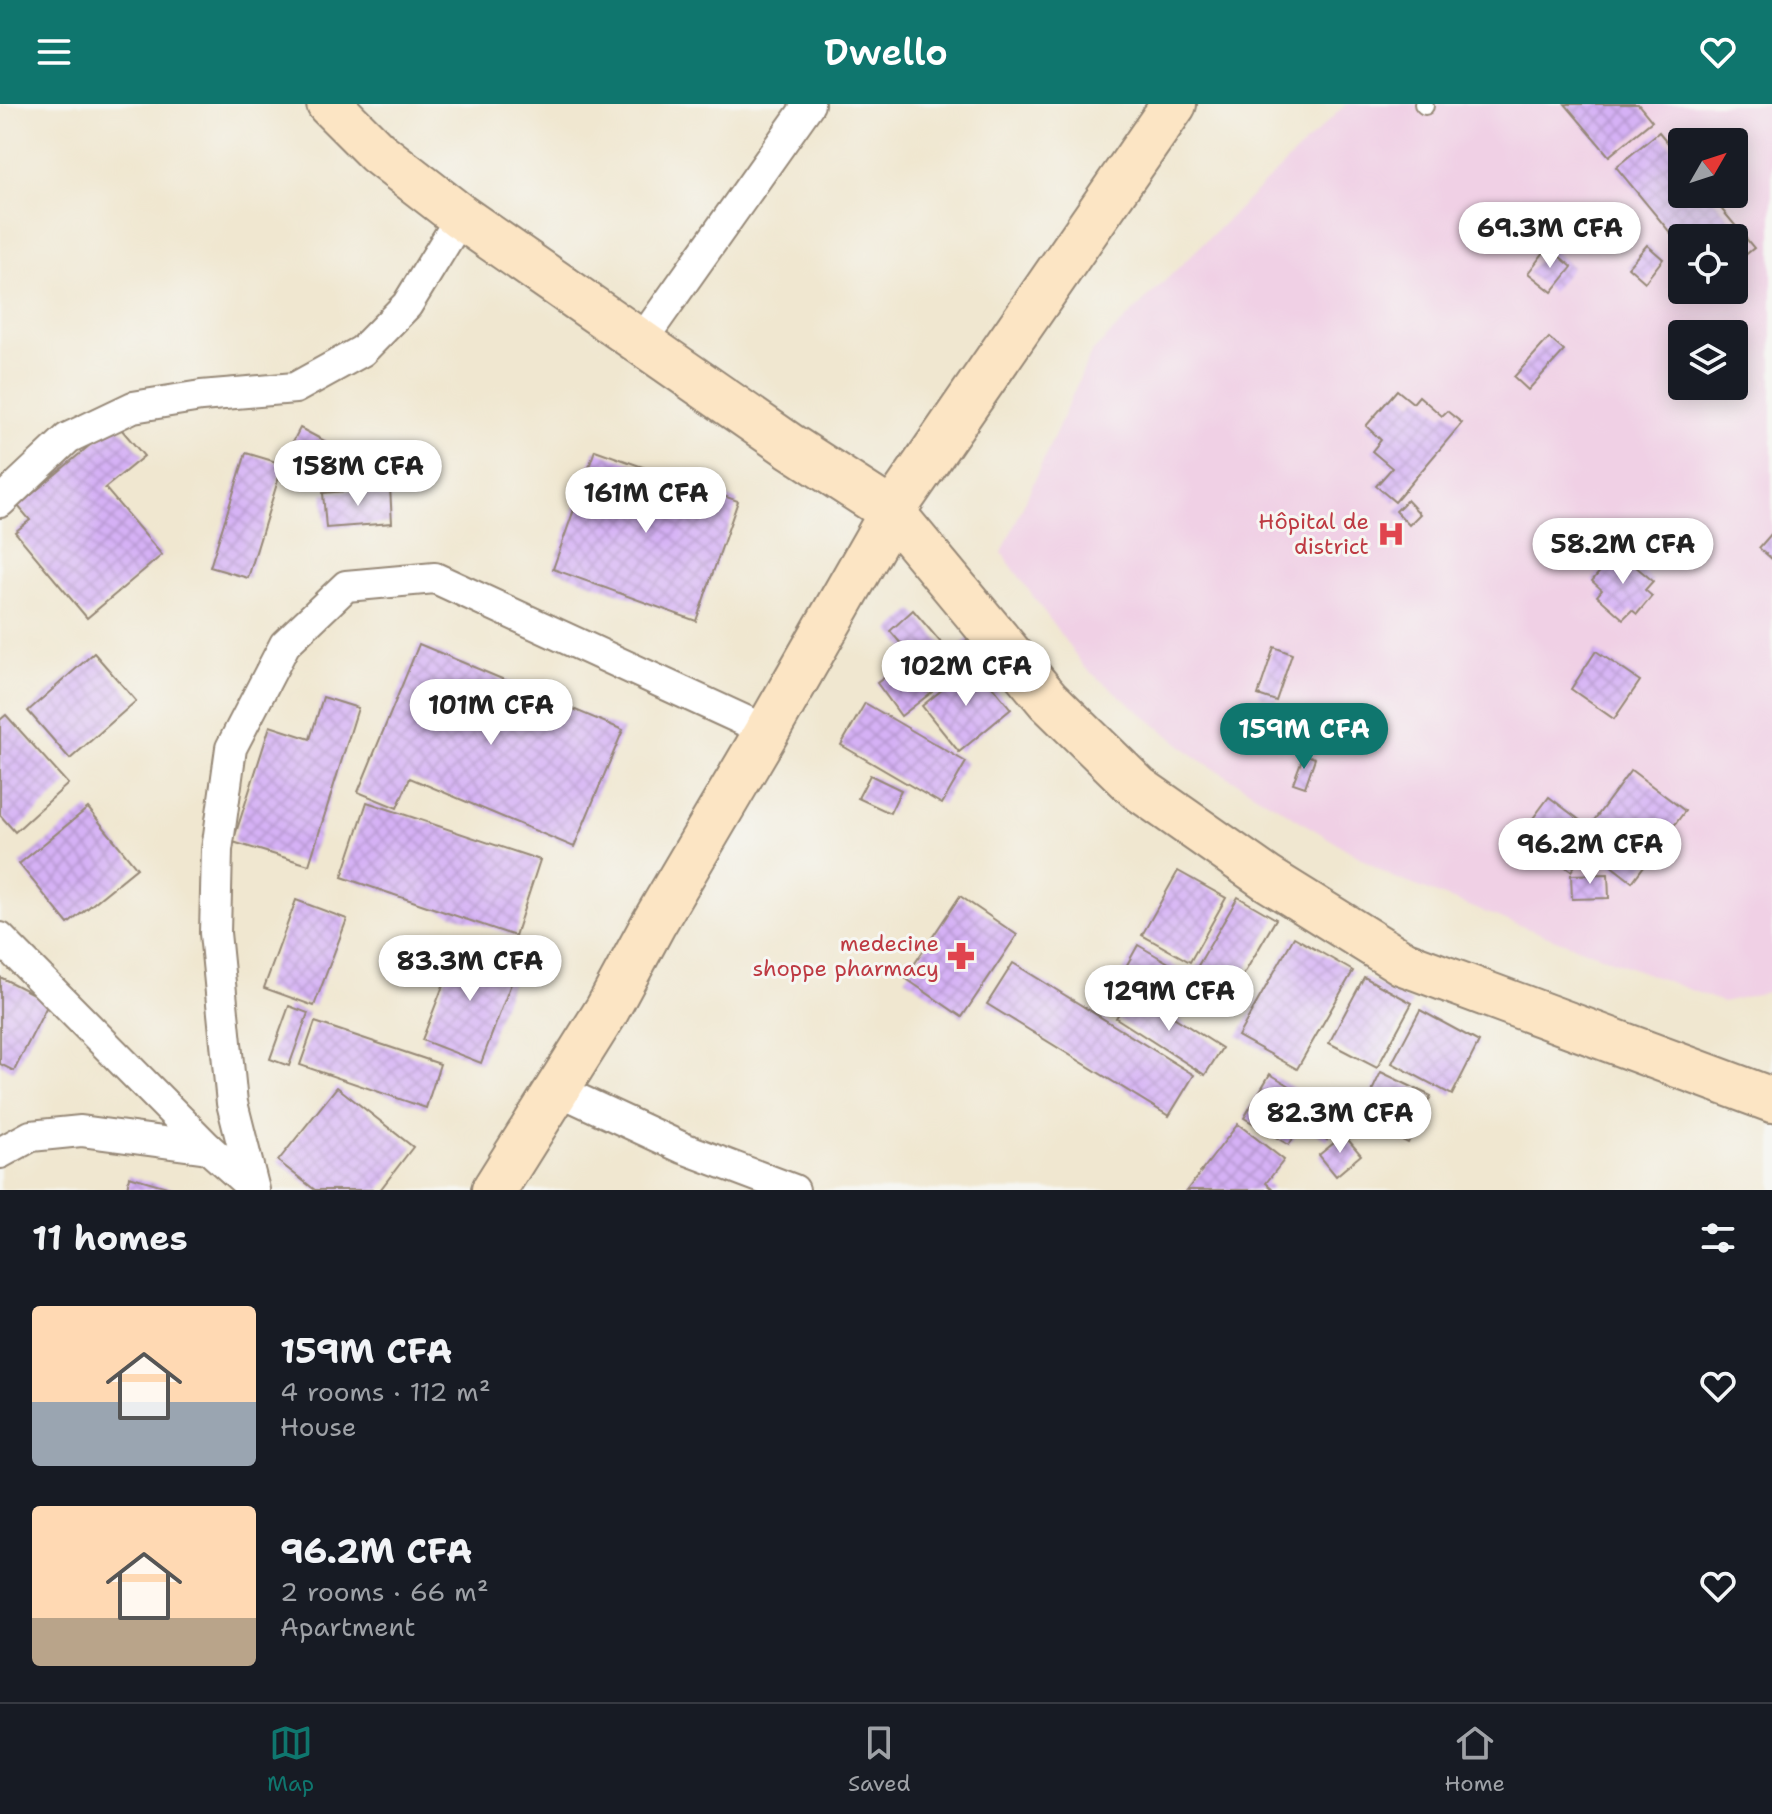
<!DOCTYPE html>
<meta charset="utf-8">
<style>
body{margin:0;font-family:"Shantell Sans",sans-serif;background:#20242c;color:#f1f3f6;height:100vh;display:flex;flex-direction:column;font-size:30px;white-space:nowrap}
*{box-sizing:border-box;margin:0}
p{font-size:26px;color:#9ea1a6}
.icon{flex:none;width:44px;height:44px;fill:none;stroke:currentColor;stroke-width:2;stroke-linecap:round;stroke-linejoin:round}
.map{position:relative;height:1086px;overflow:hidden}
.drawer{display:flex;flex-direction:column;background:#171b24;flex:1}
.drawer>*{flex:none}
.needle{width:52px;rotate:51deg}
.tools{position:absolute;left:1668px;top:24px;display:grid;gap:16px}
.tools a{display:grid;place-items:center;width:80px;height:80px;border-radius:8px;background:#171b24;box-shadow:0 4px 20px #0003;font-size:40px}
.price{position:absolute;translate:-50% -68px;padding:0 18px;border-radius:28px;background:#fff;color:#222;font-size:26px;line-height:52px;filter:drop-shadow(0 2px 4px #0008)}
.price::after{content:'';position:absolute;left:50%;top:48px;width:24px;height:18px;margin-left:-12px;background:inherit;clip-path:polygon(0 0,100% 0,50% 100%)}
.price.current{background:#0f766e;color:#fff}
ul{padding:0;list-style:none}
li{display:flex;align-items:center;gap:24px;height:200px;padding:0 32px}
li span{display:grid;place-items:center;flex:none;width:224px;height:160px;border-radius:8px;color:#555}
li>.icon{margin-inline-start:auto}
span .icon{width:96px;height:96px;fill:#fffc;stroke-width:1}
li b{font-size:34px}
h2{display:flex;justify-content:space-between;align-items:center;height:96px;padding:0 32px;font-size:34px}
header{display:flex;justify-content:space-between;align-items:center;height:104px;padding:0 32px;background:#0f766e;color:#fff;font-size:36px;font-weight:600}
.dock{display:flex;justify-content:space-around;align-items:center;height:112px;border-top:2px solid #363941;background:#171b24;font-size:22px;color:#9ea1a6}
.dock a{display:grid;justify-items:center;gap:4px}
.dock .current{color:#0f766e}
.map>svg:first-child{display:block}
</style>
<header><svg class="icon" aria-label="menu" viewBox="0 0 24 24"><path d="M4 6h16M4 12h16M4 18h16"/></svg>Dwello<svg class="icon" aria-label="heart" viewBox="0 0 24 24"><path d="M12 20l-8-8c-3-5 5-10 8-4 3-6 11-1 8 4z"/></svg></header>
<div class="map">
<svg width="1772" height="1086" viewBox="0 0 1772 1086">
<defs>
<pattern id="building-cross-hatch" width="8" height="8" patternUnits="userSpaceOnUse" patternTransform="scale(2)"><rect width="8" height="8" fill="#d5b1f5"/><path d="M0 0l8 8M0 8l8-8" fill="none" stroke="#b898d2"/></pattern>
</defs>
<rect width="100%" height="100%" fill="#f6f6f2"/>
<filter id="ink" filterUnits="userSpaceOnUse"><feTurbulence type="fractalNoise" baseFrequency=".0125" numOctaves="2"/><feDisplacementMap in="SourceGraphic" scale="16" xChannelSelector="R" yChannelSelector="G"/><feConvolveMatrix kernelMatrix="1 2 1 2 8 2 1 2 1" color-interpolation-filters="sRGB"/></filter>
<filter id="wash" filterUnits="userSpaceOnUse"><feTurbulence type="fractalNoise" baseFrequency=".006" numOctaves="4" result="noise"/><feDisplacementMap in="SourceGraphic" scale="32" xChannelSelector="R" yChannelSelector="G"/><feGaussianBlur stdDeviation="1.8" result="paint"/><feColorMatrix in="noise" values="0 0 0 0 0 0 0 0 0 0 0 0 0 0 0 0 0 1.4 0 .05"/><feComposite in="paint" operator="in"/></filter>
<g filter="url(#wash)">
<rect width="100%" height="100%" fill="#f0e7d0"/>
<path fill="#f0d0e5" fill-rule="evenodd" d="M1346,0H1772V887L1722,898L1392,773L1197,654L1084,563L1002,449L1091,249ZM1682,38H1734V90H1682ZM1682,134H1734V186H1682ZM1682,230H1734V282H1682Z"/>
<g id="blocks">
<g fill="url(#building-cross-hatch)">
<path d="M1565,0H1638L1652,17L1609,52Z"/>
<path d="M1659,28L1682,56V90H1709L1754,144L1734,160V134H1682V143L1616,63Z"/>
<path d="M1647,141L1663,155L1645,178L1628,163Z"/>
<path d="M1548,143L1572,163L1552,188L1528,169Z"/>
<path d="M1549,234L1564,247L1528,286L1514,273Z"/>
<path d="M1397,286L1413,299L1419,292L1442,312L1447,307L1462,319L1395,398L1376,382L1392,364L1372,347L1381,336L1366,322Z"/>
<path d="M116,319L144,352L105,384L162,451L87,514L15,428L30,416L18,402Z"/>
<path d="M300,324L364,358L350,385L286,351Z"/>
<path d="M595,346L738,397L696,517L553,465Z"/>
<path d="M246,349L283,360L248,474L210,463Z"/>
<path d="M390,383L392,419L326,424L323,389Z"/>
<path d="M1407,396L1420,410L1409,421L1396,407Z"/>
<path d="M1772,429V455L1759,444Z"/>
<path d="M1617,447L1653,477L1645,486L1652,492L1637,510L1632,506L1623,515L1597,492L1602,486L1592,477Z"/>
<path d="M913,506L960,561L937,581L890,527Z"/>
<path d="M975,530L983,540L959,558L952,547Z"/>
<path d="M419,540L623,626L574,743L410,674L397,704L358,688Z"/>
<path d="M1274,543L1292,550L1276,597L1258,591Z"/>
<path d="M1596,547L1640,577L1614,615L1571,585Z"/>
<path d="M94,549L136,597L70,655L28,607Z"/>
<path d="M908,556L932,588L901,612L877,579Z"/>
<path d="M974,560L1011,605L959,648L922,602Z"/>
<path d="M323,593L358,604L309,761L233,738L270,622L310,635Z"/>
<path d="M865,599L966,658L942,700L841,641Z"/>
<path d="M6,611L68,680L15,728L0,711V616Z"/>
<path d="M1304,650L1315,654L1305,683L1293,679Z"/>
<path d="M1631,666L1685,707L1632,778L1588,744L1571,767L1522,729L1549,693L1589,723Z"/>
<path d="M870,671L901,686L890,709L858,694Z"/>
<path d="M367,698L540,756L515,832L342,773Z"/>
<path d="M88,704L137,764L68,820L19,760Z"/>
<path d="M1178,767L1226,794L1190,858L1142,831Z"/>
<path d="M1608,770L1609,794L1572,795L1571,771Z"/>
<path d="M960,792L1017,831L962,913L905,874Z"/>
<path d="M1238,793L1276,815L1220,911L1182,889Z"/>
<path d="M296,796L347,815L314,902L264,884Z"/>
<path d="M1294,833L1353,867L1297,965L1238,932Z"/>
<path d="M460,838L518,861L481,959L422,936Z"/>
<path d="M1138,841L1179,865L1163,892L1123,868Z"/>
<path d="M1013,859L1194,971L1169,1012L987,900Z"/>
<path d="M0,873L49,898L14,967L0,960Z"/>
<path d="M1364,873L1412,899L1377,964L1329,939Z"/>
<path d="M1133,887L1222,944L1205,971L1116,914Z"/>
<path d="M289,902L308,909L289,962L270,955Z"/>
<path d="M1420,906L1479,938L1452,991L1392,959Z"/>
<path d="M315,918L440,960L426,1004L300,961Z"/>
<path d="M1381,968L1431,992L1408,1039L1359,1014Z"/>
<path d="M1270,970L1315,997L1289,1041L1244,1014Z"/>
<path d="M337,983L413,1043L380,1086H315L278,1057Z"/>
<path d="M1319,1003L1339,1016L1327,1036L1306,1023Z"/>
<path d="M1238,1020L1284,1056L1266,1079L1272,1084L1270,1086H1187Z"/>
<path d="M1344,1031L1361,1051L1336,1072L1319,1051Z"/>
<path d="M129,1072L174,1085V1086H127Z"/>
</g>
</g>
</g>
<g filter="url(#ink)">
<use href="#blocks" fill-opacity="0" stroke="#968877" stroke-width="2"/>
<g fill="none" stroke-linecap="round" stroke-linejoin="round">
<g stroke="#968877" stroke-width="20">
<path id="lane" d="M1423,0L1425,2"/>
</g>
<g stroke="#968877" stroke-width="34">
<g id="street">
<path d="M640,239L809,0"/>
<path d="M0,398L68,334L133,303L201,292L295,284L362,247L407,201L461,113"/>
<path d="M0,834L208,1044L253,1084"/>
<path d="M558,986L683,1044L794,1086"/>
<path d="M0,1049L31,1032L81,1027L208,1044"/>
<path d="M254,1086L232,999L215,829L217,746L231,644L285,540L346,482L435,474L767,627"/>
</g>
</g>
<g stroke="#968877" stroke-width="48">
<g id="secondary">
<path d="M329,0L377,48L461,113L790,342L892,408L1048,596L1138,684L1268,775L1403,859L1772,996"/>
<path d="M494,1086L607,906L654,819L767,627L892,408L1174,0"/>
</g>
</g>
<use href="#lane" stroke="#fff" stroke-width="16"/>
<use href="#street" stroke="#fff" stroke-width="30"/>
<use href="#secondary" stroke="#fce5c4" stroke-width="44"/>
</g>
</g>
<defs>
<g id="hospital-bare" transform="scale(2.16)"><path d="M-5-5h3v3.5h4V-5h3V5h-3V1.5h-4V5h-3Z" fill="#e0444e" stroke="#f6f6f2" stroke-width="2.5" paint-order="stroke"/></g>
<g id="pharmacy-bare" transform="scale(2.16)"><path d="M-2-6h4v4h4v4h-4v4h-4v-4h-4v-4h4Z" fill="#e0444e" stroke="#f6f6f2" stroke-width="2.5" paint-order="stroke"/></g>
</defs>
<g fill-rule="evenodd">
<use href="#hospital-bare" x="1391" y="430"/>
<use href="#pharmacy-bare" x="961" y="852"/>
</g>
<g text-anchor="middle" stroke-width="6" stroke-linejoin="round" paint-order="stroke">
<g font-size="22" fill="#be3a42" stroke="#f6f6f2" text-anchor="end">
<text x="1369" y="425">Hôpital de<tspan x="1369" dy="25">district</tspan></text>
<text x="939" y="847">medecine<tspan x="939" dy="25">shoppe pharmacy</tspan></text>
</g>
</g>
</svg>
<div class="tools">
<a><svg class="needle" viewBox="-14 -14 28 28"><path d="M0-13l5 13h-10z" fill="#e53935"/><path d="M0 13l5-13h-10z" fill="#9ea1a6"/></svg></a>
<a><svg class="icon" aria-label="locate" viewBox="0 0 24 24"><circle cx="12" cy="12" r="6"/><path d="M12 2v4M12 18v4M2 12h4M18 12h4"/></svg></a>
<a><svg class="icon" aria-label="layers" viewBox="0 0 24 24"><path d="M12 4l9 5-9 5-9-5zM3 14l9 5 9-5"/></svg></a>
</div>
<b class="price" style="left:1550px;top:166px">69.3M CFA</b>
<b class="price" style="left:358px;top:404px">158M CFA</b>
<b class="price" style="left:646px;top:431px">161M CFA</b>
<b class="price" style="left:1623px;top:482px">58.2M CFA</b>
<b class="price" style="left:966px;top:604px">102M CFA</b>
<b class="price" style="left:491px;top:643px">101M CFA</b>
<b class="price current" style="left:1304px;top:667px">159M CFA</b>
<b class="price" style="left:1590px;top:782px">96.2M CFA</b>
<b class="price" style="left:470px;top:899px">83.3M CFA</b>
<b class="price" style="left:1169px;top:929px">129M CFA</b>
<b class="price" style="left:1340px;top:1051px">82.3M CFA</b>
</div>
<section class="drawer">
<h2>11 homes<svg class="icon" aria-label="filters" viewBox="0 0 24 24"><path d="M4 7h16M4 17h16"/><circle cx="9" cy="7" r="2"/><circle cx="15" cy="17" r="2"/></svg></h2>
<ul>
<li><span style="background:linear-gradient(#ffd9b3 60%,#9aa5b1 0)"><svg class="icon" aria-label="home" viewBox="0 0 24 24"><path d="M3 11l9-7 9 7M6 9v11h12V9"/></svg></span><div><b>159M CFA</b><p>4 rooms · 112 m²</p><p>House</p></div><svg class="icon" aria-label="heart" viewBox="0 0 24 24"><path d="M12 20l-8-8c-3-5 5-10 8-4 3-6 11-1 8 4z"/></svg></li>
<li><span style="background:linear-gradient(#ffd9b3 70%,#b9a48a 0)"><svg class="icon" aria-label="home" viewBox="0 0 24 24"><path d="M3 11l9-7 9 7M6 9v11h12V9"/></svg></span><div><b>96.2M CFA</b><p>2 rooms · 66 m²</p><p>Apartment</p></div><svg class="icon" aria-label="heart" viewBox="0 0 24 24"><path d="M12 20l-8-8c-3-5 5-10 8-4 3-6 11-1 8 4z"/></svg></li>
</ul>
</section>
<nav class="dock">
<a class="current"><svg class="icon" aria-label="map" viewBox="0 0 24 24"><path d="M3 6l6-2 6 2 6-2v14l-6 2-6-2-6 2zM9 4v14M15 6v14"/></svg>Map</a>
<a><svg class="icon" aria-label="saved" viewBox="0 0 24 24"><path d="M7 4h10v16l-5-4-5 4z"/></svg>Saved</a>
<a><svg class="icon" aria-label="home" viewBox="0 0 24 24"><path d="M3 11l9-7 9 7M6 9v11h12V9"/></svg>Home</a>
</nav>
